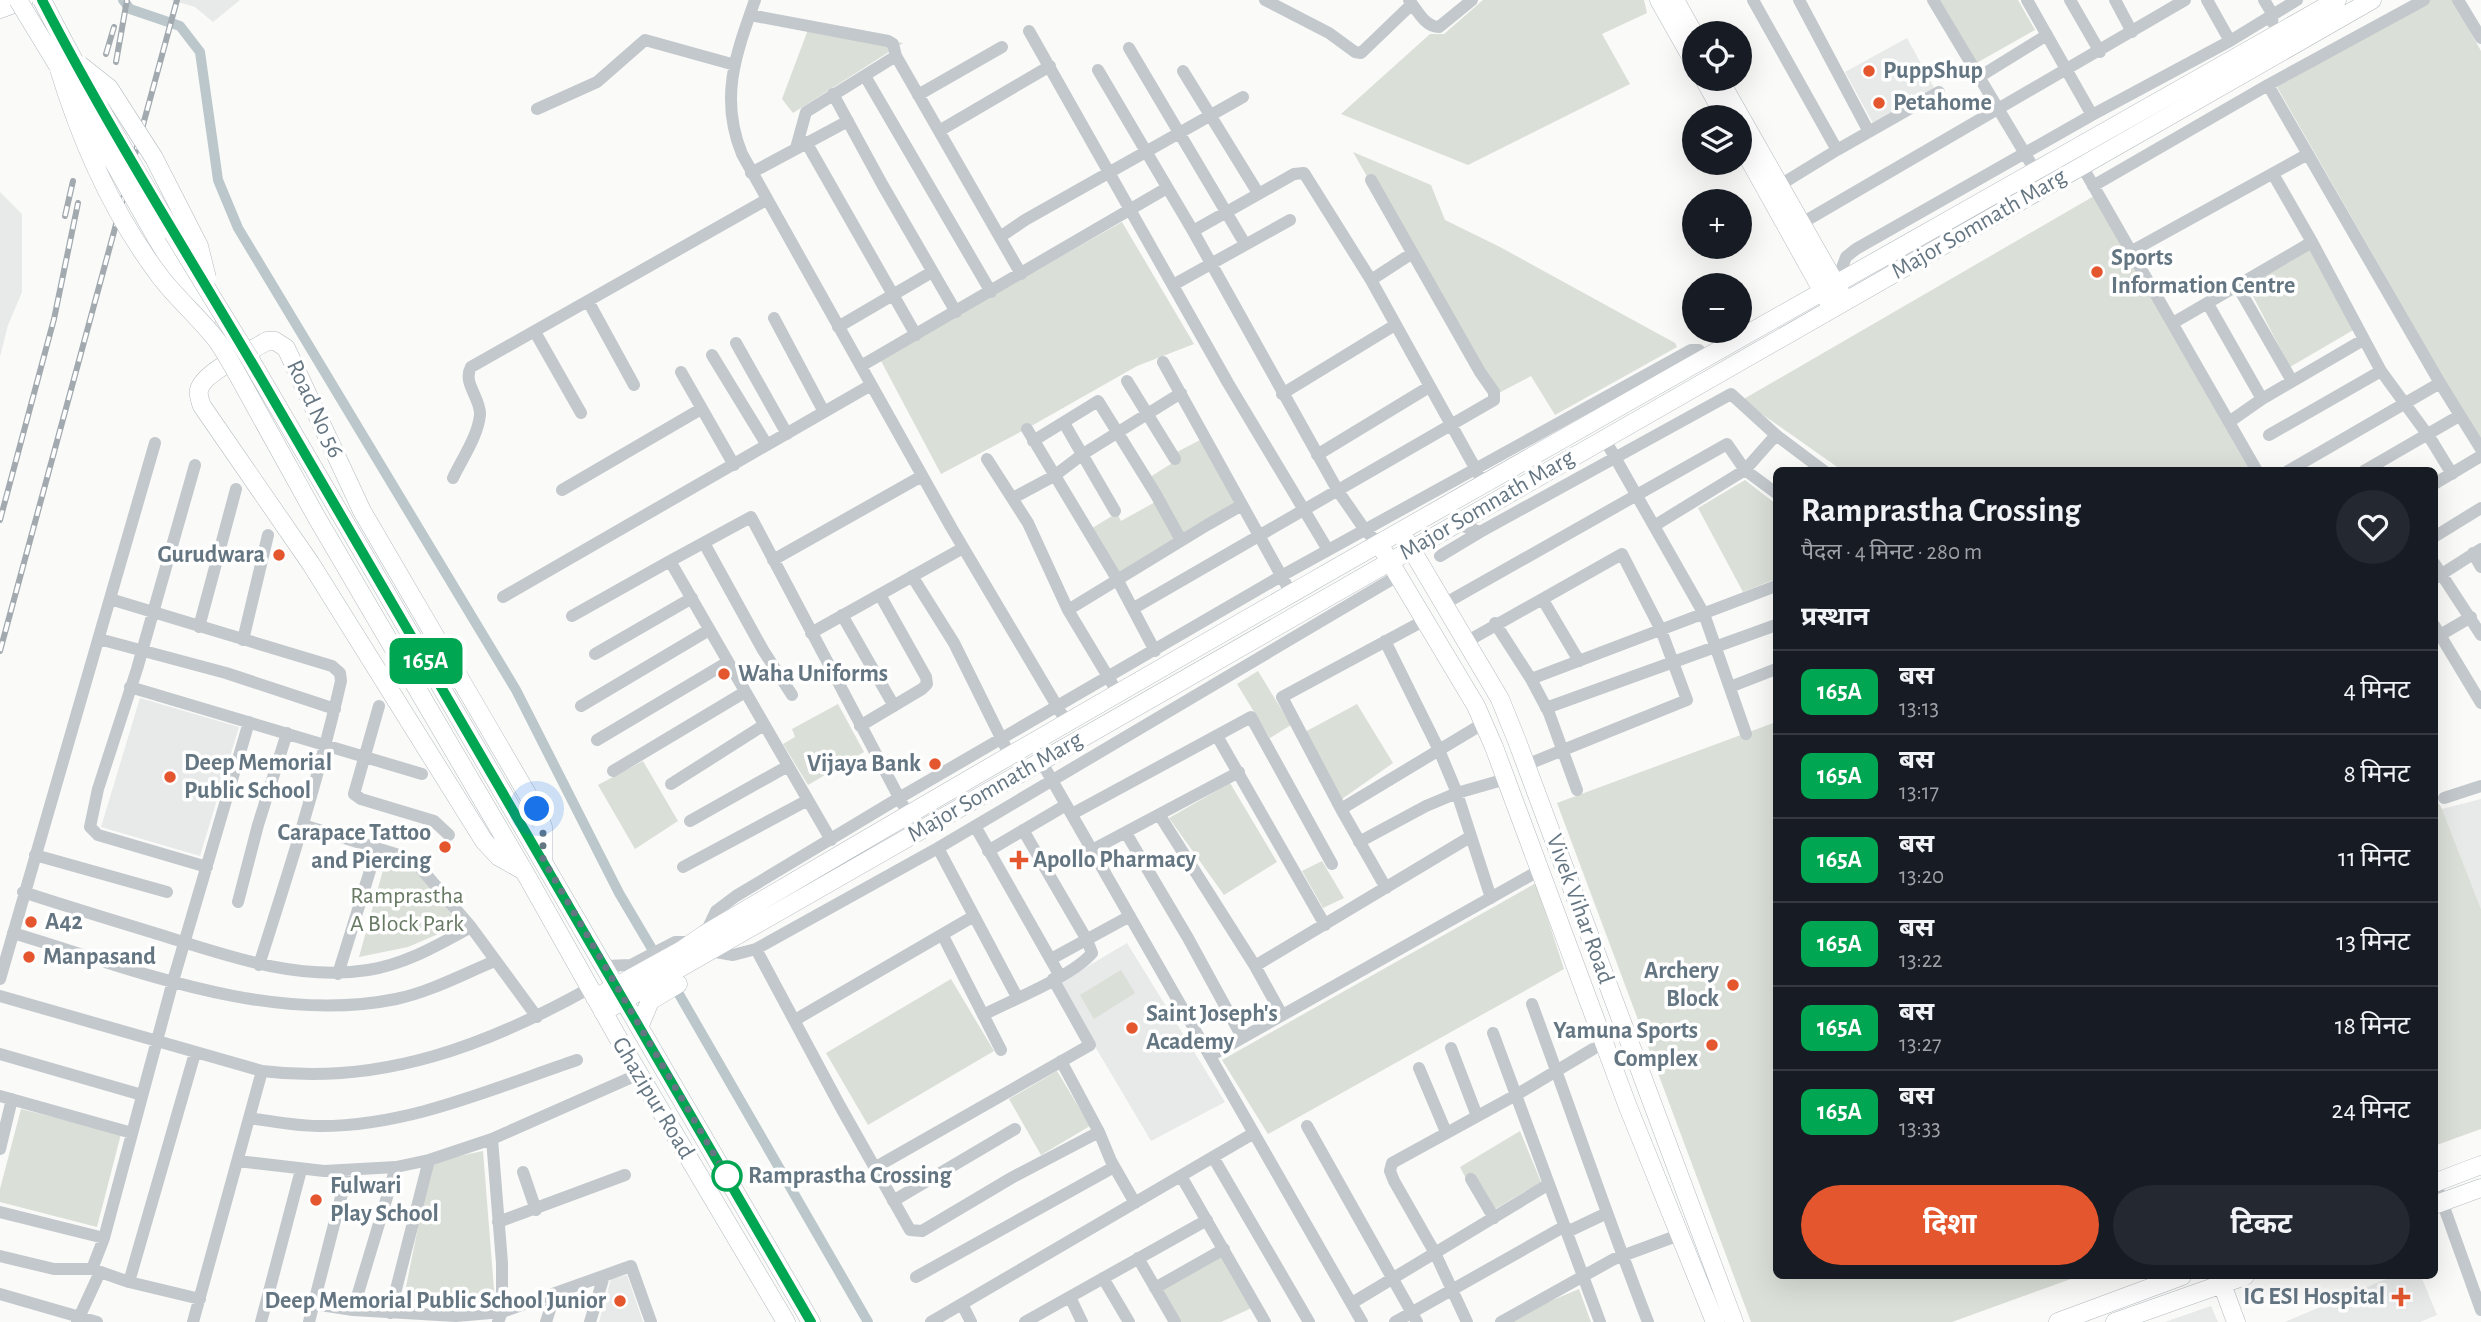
<!DOCTYPE html>
<html lang="hi">
<head>
<meta charset="utf-8">
<style>
	:root { --surface:#171b24; --page:#242831; --text:#f1f3f6; --muted:#9ea1a6; --line:#363941; --accent:#e4572e }
	body { margin:0; font-family:"Alegreya Sans","Noto Sans Devanagari",sans-serif; background:var(--page); color:var(--text); height:100vh; display:flex; flex-direction:column; font-size:26px; white-space:nowrap }
	* { box-sizing:border-box; margin:0 }
	p { font-size:23px; color:var(--muted) }
	.icon { flex:none; width:38px; height:38px; fill:none; stroke:currentColor; stroke-width:2; stroke-linecap:round; stroke-linejoin:round }
	.map { position:relative; flex:1; overflow:hidden }
	.details { position:absolute; left:1773px; top:467px; width:665px; height:812px; display:flex; flex-direction:column; background:var(--surface); border-radius:10px; box-shadow:0 7px 28px #0002 }
	.details>* { flex:none }
	.badge { padding:0 14px; border-radius:10px; font-size:24px; line-height:46px }
	.buttons { position:absolute; left:1682px; top:21px; display:grid; gap:14px }
	.buttons a { display:grid; place-items:center; width:70px; height:70px; border-radius:50%; background:var(--surface); box-shadow:0 7px 28px #0002; font-size:35px }
	.you { position:absolute; width:35px; height:35px; margin:-18px; border:5px solid #fff; border-radius:50%; background:#1a73e8; box-shadow:0 0 0 10px #1a73e833 }
	.map>.badge { position:absolute; translate:-50% -50%; box-shadow:0 0 0 4px #fff }
	h2 { padding:0 28px; font-size:26px; line-height:63px }
	.round { display:grid; place-items:center; flex:none; width:74px; height:74px; border-radius:37px; background:var(--page) }
	.overview { display:flex; align-items:center; justify-content:space-between; height:119px; padding:0 28px }
	h1 { font-size:33px; font-weight:700; line-height:52px }
	.button { display:flex; gap:14px; margin-top:auto; padding:14px 28px }
	.button a { flex:1; height:80px; border-radius:42px; background:var(--accent); color:#fff; font-size:28px; font-weight:700; line-height:80px; text-align:center }
	.button a+a { background:var(--page); color:var(--text) }
	ul { padding:0; list-style:none }
	li { display:flex; align-items:center; gap:21px; height:84px; padding:0 28px; border-top:2px solid var(--line) }
	li div { flex:1 }
	li b { display:block; font-size:26px }
	li em { font-style:normal }
	li .badge { min-width:77px; font-weight:700; text-align:center }
	.map>svg:first-child { display:block }
</style>
</head>
<body>
<div class="map">
<svg width="2481" height="1322" viewBox="0 0 2481 1322">
	<rect width="100%" height="100%" fill="#fafaf8"/>
	<path fill="#e8e9e9" d="M171,0H240L213,22L195,7Z
		M1907,38L1936,91L1874,125L1845,72Z
		M0,192L22,214V292L8,325L0,357Z
		M140,698L239,727L200,856L101,827Z
		M2481,799V909L2442,809Z
		M1127,943L1225,1102L1151,1141L1058,984Z
		M627,1275L643,1322H599L611,1279Z
		M2393,1276H2421L2437,1315L2420,1322H2285Z
		M2211,1306L2218,1322H2165Z"/>
	<path fill="#dadfd7" d="M1483,0H1644L1647,13L1602,34L1630,84L1468,165L1341,114L1430,34H1444Z
		M1939,0H2018L2035,30L1973,65Z
		M2430,0H2453L2481,51V439L2443,377L2277,87Z
		M809,27L903,43L793,113L782,99Z
		M1353,152L1431,185L1445,220L1500,247L1675,343L1677,347L1555,415L1531,376L1493,396Z
		M2094,196L2250,471H1843L1742,400Z
		M1122,222L1194,344L1137,366L1026,429L941,474L880,359Z
		M2306,241L2355,329L2290,367L2244,279Z
		M1202,439L1238,505L1111,579L1084,533L1117,513L1121,521L1157,501L1147,479L1177,460L1173,454Z
		M1745,480L1776,504V579L1743,592L1698,508Z
		M1258,671L1291,725L1270,738L1237,684Z
		M838,704L864,752L808,785L783,744L795,737L792,729Z
		M1357,704L1393,763L1342,799L1303,733Z
		M1776,722V1276H2079L1952,1322H1751L1557,803Z
		M643,761L678,821L635,849L598,785Z
		M1230,783L1277,862L1224,895L1169,818Z
		M2434,795L2442,809L2481,909V1129L2434,1146Z
		M388,852L415,860L459,925L408,947L359,957Z
		M1322,861L1344,898L1323,908L1302,871Z
		M1536,883L1564,969L1268,1134L1222,1060Z
		M1121,970L1135,993L1094,1019L1080,995Z
		M951,979L994,1051L868,1125L826,1053Z
		M1057,1071L1090,1126L1041,1155L1009,1099Z
		M21,1109L121,1134L97,1227L0,1202V1189Z
		M1520,1131L1541,1182L1485,1215L1460,1167Z
		M483,1151L495,1302H403L431,1162Z
		M1224,1249L1256,1306L1221,1322H1175L1155,1288Z
		M1579,1289L1591,1322H1501Z"/>
	<g fill="none" stroke-linecap="round" stroke-linejoin="round">
		<path stroke="#bbc7cb" stroke-width="10" d="M123,0L130,9L180,26L200,52L218,180L238,228L516,690L619,893L658,959
			M672,982L868,1322"/>
		<defs>
			<path id="secondary" d="M1659,0L1694,62
				M1675,0L1694,34
				M0,9L24,0
				M1704,79L1725,117
				M1719,79L1842,295
				M1740,143L1828,301
				M156,237L206,321
				M250,359L811,1322
				M235,370L317,518L524,871L626,1052L786,1322
				M1406,540L1500,699L1517,741L1734,1322
				M1384,552L1476,706L1494,747L1628,1107L1715,1322
				M524,871L499,857L484,841L311,564L202,406C200,401 198,396 199,390C203,372 251,351 267,341H275L286,348L362,511L536,809L543,827V859
				M595,998L682,950L705,934C1245,615 1792,310 2337,0
				M603,1012L2372,0
				M640,1025L650,1001L678,984
				M2434,1183L2481,1165
				M2434,1205L2481,1188
				M2219,1276L2236,1322
				M2058,1322L2182,1276
				M2115,1322L2245,1276"/>
		</defs>
		<use href="#secondary" stroke="#b3babf" stroke-width="19"/>
		<path stroke="#c3c8cc" stroke-width="12" d="M755,0C736,54 719,98 742,154L951,527L1067,723
			M1265,0L1329,33L1355,52L1361,53L1412,4
			M1409,0C1417,10 1425,27 1439,27L1472,0
			M1753,0L1837,150
			M1799,0L1869,132
			M1933,0L2036,172
			M2027,0L2092,115
			M2070,0L2100,52
			M2115,0L2132,32
			M2207,0L2230,41
			M2264,0L2273,15L2272,22
			M2458,0L2481,38
			M750,15L888,41L893,44L896,56L1021,274
			M1029,31L1228,383L1328,550
			M1129,48L1245,244
			M1098,70L1193,231L1338,491L1365,530L1379,544
			M1183,71L1258,193
			M865,76L991,292
			M1979,77L2047,35
			M2268,85L2440,383L2481,449
			M833,94L882,184L956,312
			M918,95L1002,47
			M537,109L597,82L645,40L735,65
			M939,131L1050,66
			M806,142L916,335
			M796,148L806,112L896,56
			M2082,166L2257,471
			M751,173L848,121
			M2273,174L2312,242L2381,371L2430,438L2452,474
			M1780,185L1837,150L1939,92
			M2093,186L2268,85L2424,0
			M1802,223L2185,0
			M1193,231L1294,174L1304,173L1371,280L1479,475
			M1000,237L1025,220L1243,97
			M2132,251L2308,154
			M1371,280L1411,254
			M1836,284L1846,257L1856,249L2092,115L2230,41L2297,0
			M1173,285L1290,220
			M2238,287L2292,381
			M588,301L634,385
			M2208,304L2262,399
			M774,318L824,412
			M2173,323L2312,242
			M838,327L932,272
			M535,332L581,413
			M736,343L787,434
			M712,355L767,445
			M1163,362L1292,595
			M861,366L1167,188
			M681,372L734,465
			M1127,381L1175,459
			M1282,394L1395,325
			M2229,422L2262,399L2363,340
			M1064,423L1115,511
			M1027,429L1117,579L1155,651
			M2269,435L2381,371
			M1604,438L1704,614L1746,734
			M1033,441L1098,401L1155,493L1181,540
			M1317,455L1429,387
			M987,459L1028,523L1068,610L1113,685
			M195,465L137,669L98,789L90,827L98,835L207,867
			M2288,471L2440,383
			M2364,471L2459,416
			M453,478C462,459 478,436 480,415C481,398 462,383 471,367L766,200
			M2434,484L2481,456
			M562,490L701,409
			M1013,498L1054,476L1083,454L1181,393
			M1455,523L1480,532L1731,394L1776,435L1824,471
			M1654,526L1745,470L1776,435
			M2434,537L2481,508
			M704,543L763,650L792,695
			M2473,553L2481,567
			M1440,556L1480,532
			M773,560L922,476
			M670,561L751,517L903,805
			M2434,563L2481,635
			M912,576L954,643L1010,756
			M2434,579L2481,549
			M503,597L871,385
			M110,599L332,666L340,673L341,681C319,777 289,871 259,965
			M1543,600L1579,661
			M1444,604L1727,444L1745,470L1776,493
			M1134,608L1494,400V392L1480,372L1371,180
			M1068,610L1207,525L1242,505
			M842,615L894,706
			M572,616L670,561L831,840
			M1495,623L1531,679L1549,713L1577,790
			M2434,625L2481,703
			M199,627L236,489
			M811,633L963,548
			M2435,638L2471,617
			M99,639L226,673L335,709
			M243,640L268,535
			M1385,641L1439,750L1457,793L1491,898
			M1466,642L1622,554L1661,630L1687,700L1526,765
			M595,654L692,598
			M1531,679L1776,586
			M130,687L422,774
			M1730,687L1776,669
			M379,706L354,794L361,799L434,821L449,835
			M581,706L709,630
			M1546,708L1776,625
			M860,726L922,689L927,684L926,677L880,595
			M1217,736L1325,925
			M597,740L728,662
			M1041,761L1362,1322
			M613,771L745,692
			M671,784L764,725
			M2444,798L2481,786
			M1341,809L1484,723
			M1072,814L1251,717L1332,864
			M1160,816L1255,966L1282,1015
			M690,821L788,766
			M303,825L402,856L417,864L471,927L537,1017
			M975,826L1060,976
			M1126,833L1188,938L1242,1037
			M1359,842L1426,806L1457,793L1506,779
			M938,848L1017,997
			M1092,850L1239,772
			M988,851L1066,805
			M35,855L167,892
			M683,867L808,800
			M1386,888L1341,809L1282,697L1425,620
			M23,892C69,907 115,921 161,935C228,956 297,981 368,970C406,964 438,945 471,927
			M238,902L258,825L287,733
			M13,933C133,969 269,1025 396,999C430,992 463,974 495,961
			M705,934L716,911L736,896L899,798L1283,575L1691,350H1699L1705,359
			M943,936L1001,1050
			M756,949L840,1106L910,1230L922,1231L1013,1177L1099,1132L1111,1161L1135,1203
			M710,951L733,955L756,949L938,848L1399,575
			M1051,959L1130,916
			M606,966L631,965L675,942H694
			M1255,966L1470,837
			M338,974L377,848
			M0,979L155,443
			M0,996L262,1071C381,1086 488,1045 590,988
			M1532,1004C1571,1110 1607,1217 1648,1322
			M983,1015C1012,1000 1073,976 1092,953L1087,940L1023,830
			M795,1020L974,916
			M1493,1033L1600,1322
			M1451,1048L1477,1116
			M0,1054L142,1095
			M1210,1056L1540,870
			M1061,1061L1099,1132
			M1419,1068L1446,1132
			M0,1096L132,1133
			M249,1118C272,1121 295,1126 318,1126C407,1127 494,1088 577,1060
			M1307,1126L1417,1322
			M492,1139L502,1263V1312L498,1322
			M0,1149L12,1099
			M1213,1157L1309,1322
			M238,1161L324,1171L396,1167L429,1160L492,1139L639,1074
			M876,1167L1090,1045L1053,979
			M523,1172L536,1210
			M1181,1176L1265,1322
			M1471,1179L1494,1218
			M2435,1182L2481,1310
			M893,1201L1015,1129
			M0,1212L104,1238
			M498,1222L625,1175
			M1567,1232L1607,1213
			M0,1256L54,1269H92L129,1282L200,1299
			M1138,1258L1175,1322
			M92,1269L104,1238L173,981L249,722
			M916,1277L1114,1167
			M1103,1278L1129,1322
			M129,1282L195,1053
			M1155,1288L1224,1249
			M0,1294L97,1322
			M1070,1297L1082,1322
			M1352,1303L1549,1184
			M314,1304L353,1310L456,1316L502,1312L631,1266L651,1322
			M962,1304L971,1322
			M353,1310L396,1167
			M390,1313L429,1160
			M77,1322L100,1272
			M193,1322L262,1071
			M261,1322L301,1170
			M309,1322L348,1170
			M546,1322L555,1294
			M590,1322L604,1276
			M931,1322L1254,1133
			M1025,1322L1207,1220
			M1395,1322L1565,1226
			M1467,1322L1435,1253L1394,1181L1390,1171L1392,1163L1516,1095L1593,1049
			M1501,1322L1614,1259L1679,1235"/>
		<use href="#secondary" stroke="#fff" stroke-width="18"/>
		<defs>
			<path id="rail" d="M106,54L114,27
				M116,62L127,0
				M65,216L73,181
				M0,520L54,319L78,203
				M0,651L177,0"/>
		</defs>
		<use href="#rail" stroke="#a2aab0" stroke-width="6"/>
		<use href="#rail" stroke="#fff" stroke-width="3.5" stroke-dasharray="10" stroke-linecap="butt"/>
		<defs>
			<path id="secondary-bridge" d="M18,0L74,92L156,237
				M42,0C105,123 177,241 250,359
				M80,65L109,88L154,158L199,246L207,278
				M59,69C81,141 113,214 159,275C175,297 198,316 215,338C223,348 229,360 235,370"/>
		</defs>
		<use href="#secondary-bridge" stroke="#b3babf" stroke-width="19" stroke-linecap="butt"/>
		<use href="#secondary-bridge" stroke="#fff" stroke-width="18"/>
	</g>
	<g fill="none" stroke-linecap="round" stroke-linejoin="round">
		<defs>
			<path id="line" d="M42,0C109,130 188,254 262,380L811,1322"/>
		</defs>
		<use href="#line" stroke="#fff" stroke-width="16"/>
		<use href="#line" stroke="#00a651" stroke-width="10"/>
		<path stroke="#657683" stroke-width="7" stroke-dasharray="0 12.6" d="M537,809L543,827V859L729,1180L727,1176"/>
	</g>
	<g fill="#e4572e" stroke="#fff" stroke-width="2.5">
		<circle cx="1869" cy="71" r="7"/>
		<circle cx="1879" cy="103" r="7"/>
		<circle cx="2097" cy="272" r="7"/>
		<circle cx="279" cy="555" r="7"/>
		<circle cx="724" cy="674" r="7"/>
		<circle cx="935" cy="764" r="7"/>
		<circle cx="170" cy="777" r="7"/>
		<circle cx="445" cy="847" r="7"/>
		<path d="M1015.5 849.5h7v7h7v7h-7v7h-7v-7h-7v-7h7z"/>
		<circle cx="31" cy="922" r="7"/>
		<circle cx="29" cy="957" r="7"/>
		<circle cx="1733" cy="985" r="7"/>
		<circle cx="1132" cy="1028" r="7"/>
		<circle cx="1712" cy="1045" r="7"/>
		<circle cx="316" cy="1200" r="7"/>
		<path d="M2397.5 1286.5h7v7h7v7h-7v7h-7v-7h-7v-7h7z"/>
		<circle cx="620" cy="1301" r="7"/>
	</g>
	<circle fill="#fff" stroke="#00a651" stroke-width="3.5" cx="727" cy="1176" r="14"/>
	<g text-anchor="middle" dominant-baseline="central" stroke-width="7" stroke-linejoin="round" paint-order="stroke">
		<g font-size="24" font-weight="bold" fill="#657683" stroke="#fff" text-anchor="start">
			<text x="1883" y="71">PuppShup</text>
			<text x="1893" y="103">Petahome</text>
			<text x="2111" y="258">Sports<tspan x="2111" dy="28">Information Centre</tspan></text>
			<text x="265" y="555" text-anchor="end">Gurudwara</text>
			<text x="738" y="674">Waha Uniforms</text>
			<text x="184" y="763">Deep Memorial<tspan x="184" dy="28">Public School</tspan></text>
			<text x="921" y="764" text-anchor="end">Vijaya Bank</text>
			<text x="431" y="833" text-anchor="end">Carapace Tattoo<tspan x="431" dy="28">and Piercing</tspan></text>
			<text x="1033" y="860">Apollo Pharmacy</text>
			<text x="45" y="922">A42</text>
			<text x="43" y="957">Manpasand</text>
			<text x="1719" y="971" text-anchor="end">Archery<tspan x="1719" dy="28">Block</tspan></text>
			<text x="1146" y="1014">Saint Joseph's<tspan x="1146" dy="28">Academy</tspan></text>
			<text x="1698" y="1031" text-anchor="end">Yamuna Sports<tspan x="1698" dy="28">Complex</tspan></text>
			<text x="330" y="1186">Fulwari<tspan x="330" dy="28">Play School</tspan></text>
			<text x="2385" y="1297" text-anchor="end">IG ESI Hospital</text>
			<text x="606" y="1301" text-anchor="end">Deep Memorial Public School Junior</text>
		</g>
		<g font-size="24" fill="#657683" stroke="#fff">
			<text transform="translate(1979 224) rotate(-30)">Major Somnath Marg</text>
			<text transform="translate(315 409) rotate(65)">Road No 56</text>
			<text transform="translate(1487 505) rotate(-30)">Major Somnath Marg</text>
			<text transform="translate(995 787) rotate(-30)">Major Somnath Marg</text>
			<text transform="translate(1580 909) rotate(70)">Vivek Vihar Road</text>
			<text transform="translate(653 1098) rotate(59)">Ghazipur Road</text>
		</g>
		<g font-size="24" fill="#687a64" stroke="#fff">
			<text x="407" y="896">Ramprastha<tspan x="407" dy="28">A Block Park</tspan></text>
		</g>
		<g font-size="24" font-weight="bold" fill="#657683" stroke="#fff" text-anchor="start">
			<text x="748" y="1176">Ramprastha Crossing</text>
		</g>
	</g>
</svg>
<div class="buttons">
<a><svg class="icon" aria-label="locate" viewBox="0 0 24 24"><circle cx="12" cy="12" r="6"/><path d="M12 2v4M12 18v4M2 12h4M18 12h4"/></svg></a>
<a><svg class="icon" aria-label="layers" viewBox="0 0 24 24"><path d="M12 4l9 5-9 5-9-5zM3 14l9 5 9-5"/></svg></a>
<a>+</a>
<a>−</a>
</div>
<div class="you" style="left:537px;top:809px"></div>
<b class="badge" style="left:426px;top:661px;background:#00a651;color:#fff">165A</b>
<section class="details">
<div class="overview"><div><h1>Ramprastha Crossing</h1><p>पैदल · 4 मिनट · 280 m</p></div><a class="round"><svg class="icon" aria-label="heart" viewBox="0 0 24 24"><path d="M12 20l-8-8c-3-5 5-10 8-4 3-6 11-1 8 4z"/></svg></a></div>
<h2>प्रस्थान</h2>
<ul>
<li><span class="badge" style="background:#00a651;color:#fff">165A</span><div><b>बस</b><p>13:13</p></div><em>4 मिनट</em></li>
<li><span class="badge" style="background:#00a651;color:#fff">165A</span><div><b>बस</b><p>13:17</p></div><em>8 मिनट</em></li>
<li><span class="badge" style="background:#00a651;color:#fff">165A</span><div><b>बस</b><p>13:20</p></div><em>11 मिनट</em></li>
<li><span class="badge" style="background:#00a651;color:#fff">165A</span><div><b>बस</b><p>13:22</p></div><em>13 मिनट</em></li>
<li><span class="badge" style="background:#00a651;color:#fff">165A</span><div><b>बस</b><p>13:27</p></div><em>18 मिनट</em></li>
<li><span class="badge" style="background:#00a651;color:#fff">165A</span><div><b>बस</b><p>13:33</p></div><em>24 मिनट</em></li>
</ul>
<div class="button"><a>दिशा</a><a>टिकट</a></div>
</section>
</div>
</body>
</html>
